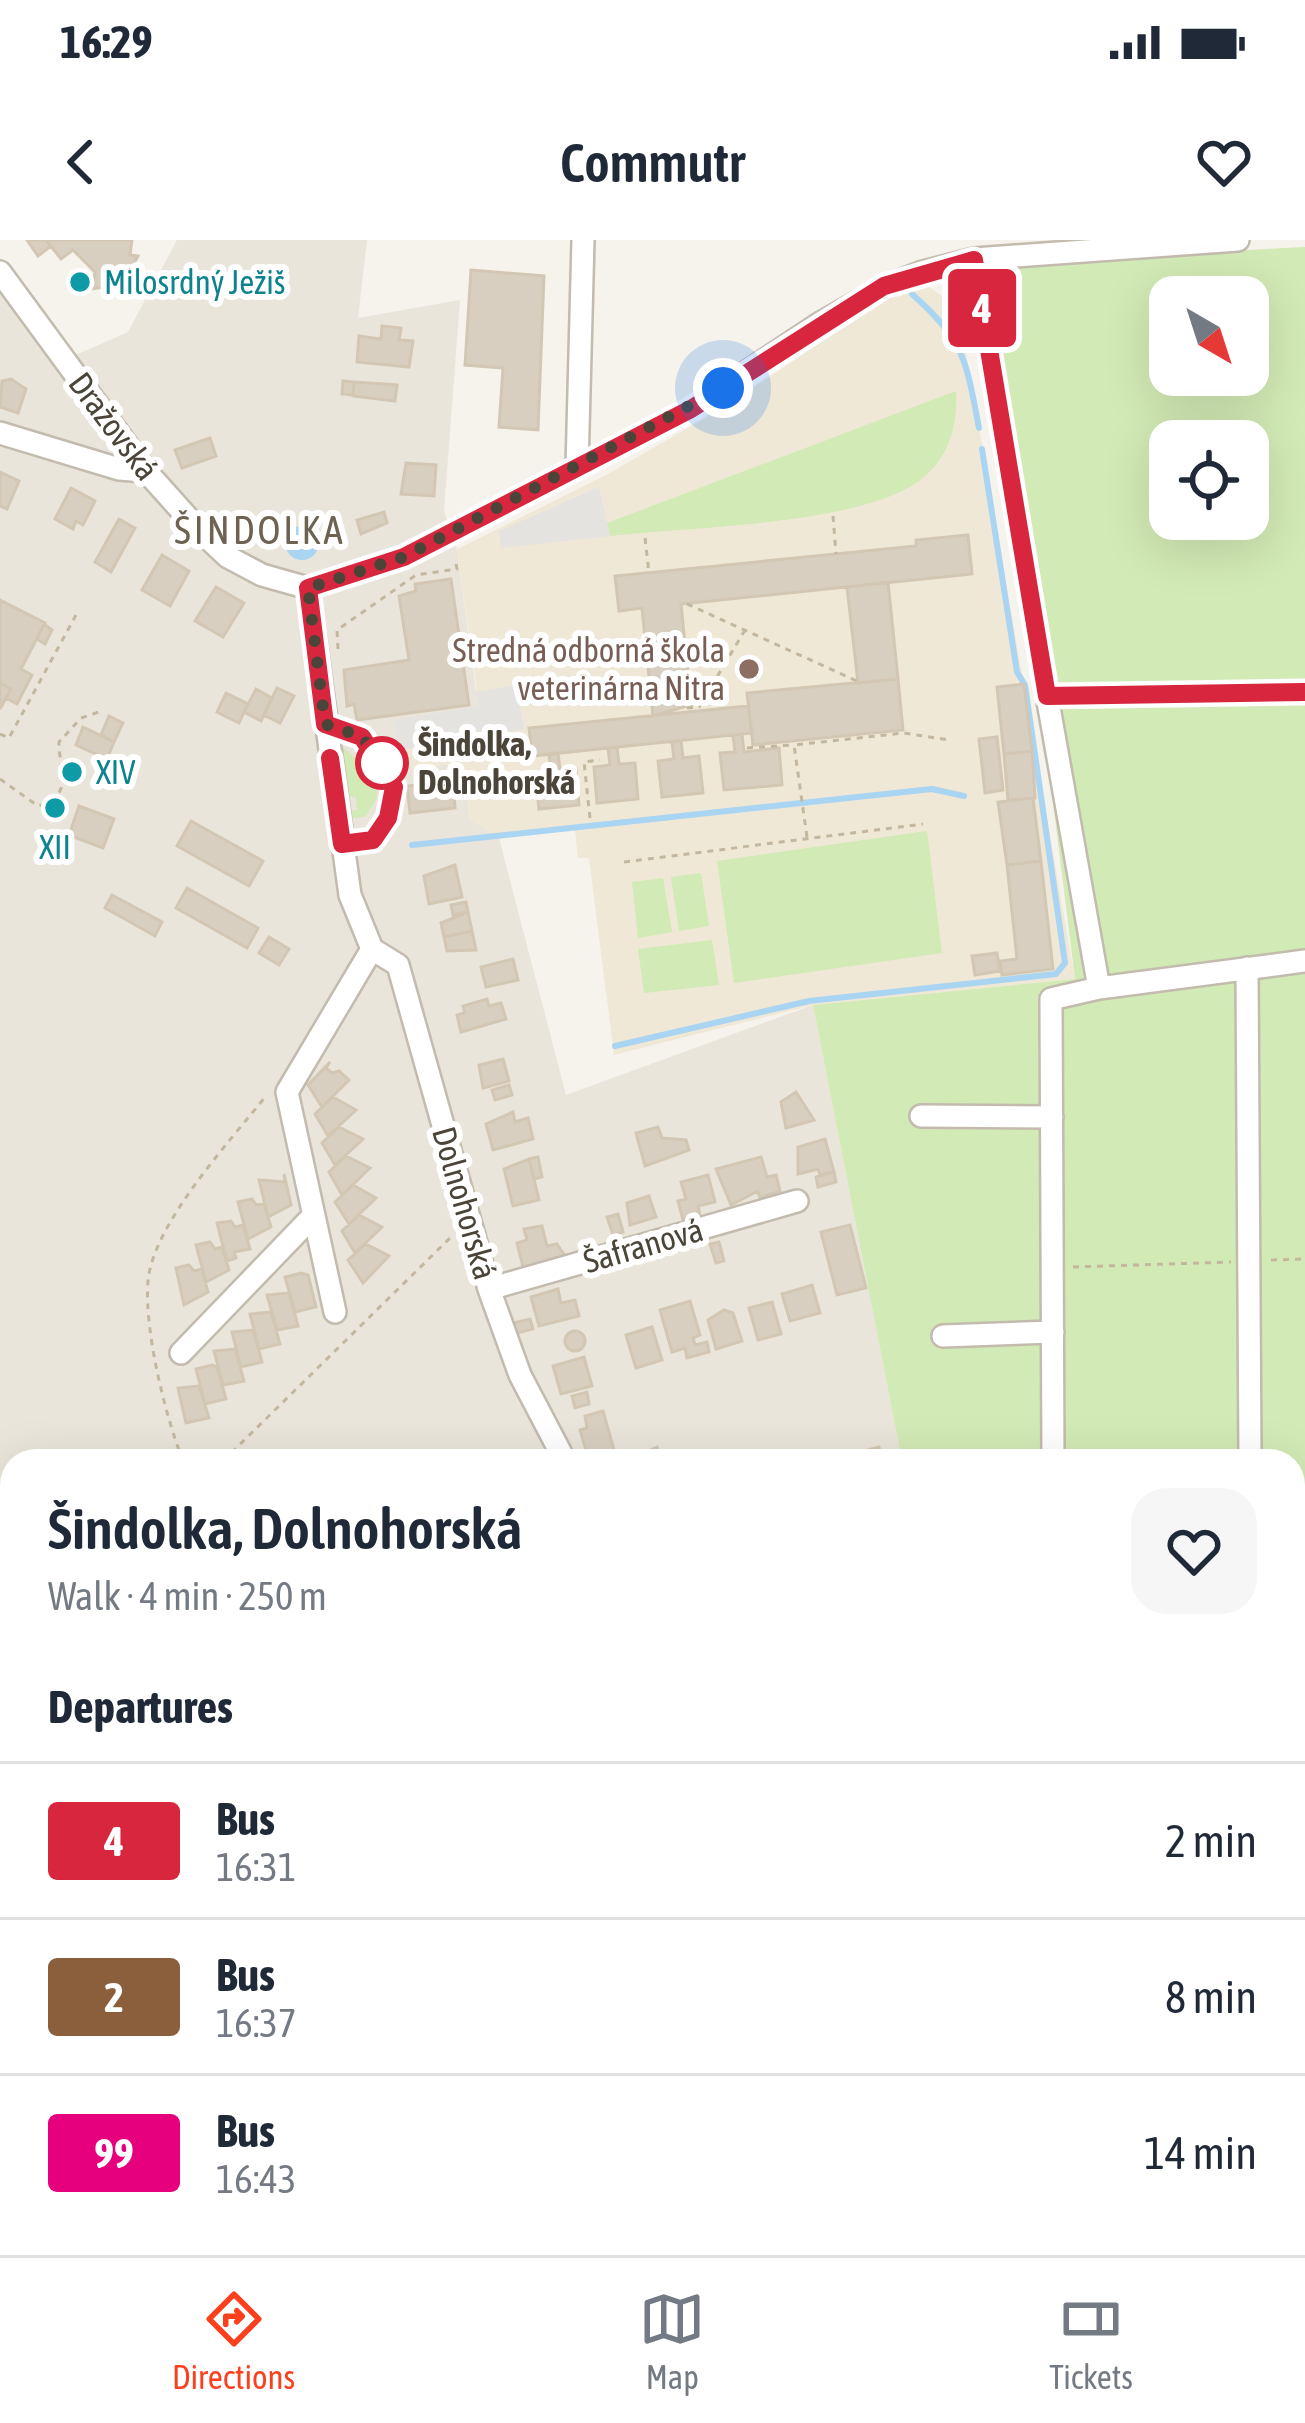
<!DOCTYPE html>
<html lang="en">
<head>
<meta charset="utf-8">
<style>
	:root { --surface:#fff; --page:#f6f6f7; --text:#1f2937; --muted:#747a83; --line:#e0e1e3; --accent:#fc3f1d }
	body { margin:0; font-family:"Asap Condensed",sans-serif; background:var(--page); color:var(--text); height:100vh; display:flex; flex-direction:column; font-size:45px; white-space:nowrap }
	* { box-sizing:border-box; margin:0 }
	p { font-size:39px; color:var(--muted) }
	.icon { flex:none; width:66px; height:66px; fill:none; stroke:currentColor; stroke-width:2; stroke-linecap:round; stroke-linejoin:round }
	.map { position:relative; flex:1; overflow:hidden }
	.details { position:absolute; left:0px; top:1209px; width:1305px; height:807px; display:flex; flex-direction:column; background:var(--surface); border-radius:36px 36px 0 0; box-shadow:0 12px 48px #0002 }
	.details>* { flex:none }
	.badge { padding:0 24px; border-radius:9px; font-size:42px; line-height:78px }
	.needle { width:78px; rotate:141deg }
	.buttons { position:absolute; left:1149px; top:36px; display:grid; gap:24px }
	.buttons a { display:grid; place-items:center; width:120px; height:120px; border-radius:24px; background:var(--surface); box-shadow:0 12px 48px #0002; font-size:60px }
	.you { position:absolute; width:60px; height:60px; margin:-30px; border:9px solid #fff; border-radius:50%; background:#1a73e8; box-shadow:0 0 0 18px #1a73e833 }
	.map>.badge { position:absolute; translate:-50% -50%; box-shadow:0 0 0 6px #fff }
	h2 { padding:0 48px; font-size:45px; line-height:108px }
	.round { display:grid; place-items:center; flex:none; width:126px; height:126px; border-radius:36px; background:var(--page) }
	.head { display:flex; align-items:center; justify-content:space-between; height:204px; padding:0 48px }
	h1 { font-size:57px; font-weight:600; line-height:90px }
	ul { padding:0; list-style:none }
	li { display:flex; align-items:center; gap:36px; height:156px; padding:0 48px; border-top:3px solid var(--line) }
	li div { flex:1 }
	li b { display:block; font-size:45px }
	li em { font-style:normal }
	li .badge { min-width:132px; font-weight:700; text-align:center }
	.status { display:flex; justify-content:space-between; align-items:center; height:84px; padding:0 60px; background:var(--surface); direction:ltr }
	.status svg { height:33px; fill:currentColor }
	header { display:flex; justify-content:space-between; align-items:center; height:156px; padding:0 48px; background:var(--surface); font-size:54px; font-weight:600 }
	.menu { display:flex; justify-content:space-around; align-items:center; height:168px; border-top:3px solid var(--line); background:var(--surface); font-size:33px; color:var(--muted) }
	.menu a { display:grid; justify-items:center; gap:6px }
	.menu .current { color:var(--accent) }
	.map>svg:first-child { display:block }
</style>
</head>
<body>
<div class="status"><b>16:29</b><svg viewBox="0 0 49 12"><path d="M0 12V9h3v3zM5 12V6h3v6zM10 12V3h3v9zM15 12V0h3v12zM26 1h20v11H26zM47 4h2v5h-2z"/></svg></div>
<header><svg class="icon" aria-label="back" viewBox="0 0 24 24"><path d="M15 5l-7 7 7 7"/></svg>Commutr<svg class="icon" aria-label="heart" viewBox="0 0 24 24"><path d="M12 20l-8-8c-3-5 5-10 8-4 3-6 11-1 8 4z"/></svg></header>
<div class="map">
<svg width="1305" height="2015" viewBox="0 0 1305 2015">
	<rect width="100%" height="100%" fill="#f6f3ec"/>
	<path fill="#eae5da" d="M177,0H367L358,78L460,60L444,271L457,309L476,451L516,445L524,489L403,529L463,523L470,579L499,598L566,855L813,765L902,1221H12V2004H1293V1392L1305,1391V2015H0V53L55,124L128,92Z"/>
	<path fill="#efe8d6" d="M929,47L958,67L1075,739L813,765L614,815L589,618H578L575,590L499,598L470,579L463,523L402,529L400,510L523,489L516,445L477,452L457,309L606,235L728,165L880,62Z"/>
	<path fill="#d2eab5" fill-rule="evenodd" d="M1305,7V1391L1293,1392V1221H902L813,765L1075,739L990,56L1001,34L1023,22ZM1170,57H1248V135H1170ZM1170,201H1248V279H1170Z
		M956,151C958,185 949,219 919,241C859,285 688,287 610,296L607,283Z
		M343,507L376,538L377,558L365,577L349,578L344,571L357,570L356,557L345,556L336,509Z
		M927,591L942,713L734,743L717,621Z
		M701,633L709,686L679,691L671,637Z
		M663,638L672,692L638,698L632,642Z
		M712,700L719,745L644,753L638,709Z"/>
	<path fill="#e5e3e0" d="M599,247L610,296L501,308L499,291Z
		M516,445L524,489L400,510L395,480L478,466L477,452Z"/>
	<path fill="#a9d4f2" d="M285 303a17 17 0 1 1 34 0a17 17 0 1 1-34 0Z"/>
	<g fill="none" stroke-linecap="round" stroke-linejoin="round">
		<path stroke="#a9d4f2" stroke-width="6" d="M912,54C965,101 966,120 979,188
			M412,605L932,549L964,556
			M615,806L809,761L1056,734L1065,723L1025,445L1017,432L982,209"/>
	</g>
	<path fill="#d8cfc1" stroke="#d3c7b4" stroke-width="3" d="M27,0H46L51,6L38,16Z
		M46,0H132L130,15L138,16L129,33L136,37L112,54L110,46L92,49L95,32L73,10L61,19Z
		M471,30L544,36L538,190L499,187L503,128L465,125Z
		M382,86L401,88L399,100L413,101L409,127L357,122L359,96L381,99Z
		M11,139L26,149L18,173L0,167L2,141Z
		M343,141L354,142L353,155L342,154Z
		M354,142L397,145L395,161L353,156Z
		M210,198L216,216L182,228L175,210Z
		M406,223L436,225L434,256L401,254Z
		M0,232L19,241L7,269L0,266Z
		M71,248L95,261L83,285L76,281L73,289L55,279Z
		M384,272L387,283L361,294L357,280Z
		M119,279L135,288L111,332L95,322Z
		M968,295L972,334L681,364L691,465L653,476L642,368L619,371L615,336L916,306V300Z
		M162,315L189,331L170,366L142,350Z
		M451,339L469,465L357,480L354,464L347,466L344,430L409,420L399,356L416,351L415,344Z
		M888,342L898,439L858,443L847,347Z
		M216,347L244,363L223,397L195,381Z
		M0,360L45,383L21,429L32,435L17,464L6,458L11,449L0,443Z
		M44,384L52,390L45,404L37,399Z
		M898,439L903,490L753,505L747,453Z
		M0,443L11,449L0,469Z
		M1024,444L1032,511L1004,514L997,447Z
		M277,448L294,456L280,483L264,475Z
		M256,449L272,458L261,481L244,472Z
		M226,453L248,464L239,483L217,472Z
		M748,466L752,493L532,516L529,488Z
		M109,476L123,483L114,502L101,495Z
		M83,487L114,502L107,519L76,505Z
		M742,494L744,512L779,508L782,545L724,550L720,513L735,512L733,495Z
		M997,497L1003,550L985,553L979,499Z
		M681,501L683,518L699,516L703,553L662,557L658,521L674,519L672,502Z
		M617,507L619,524L635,523L638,559L597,563L594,527L610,525L608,508Z
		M1032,511L1035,558L1008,560L1004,514Z
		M558,513L560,530L576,529L579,565L539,569L535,533L551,531L549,514Z
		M453,541L455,568L410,573L407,546Z
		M1033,558L1041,621L1007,625L998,562Z
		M79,566L114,579L103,608L69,595Z
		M191,581L263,621L249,646L177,606Z
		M1041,621L1053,729L1002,735L1000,721L1017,719L1007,625Z
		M455,625L462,657L429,664L424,636Z
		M187,648L258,688L247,708L176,668Z
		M112,655L162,682L155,696L105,668Z
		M466,662L468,672L453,675L451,665Z
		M468,672L472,691L444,697L441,683Z
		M472,691L476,710L447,711L444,697Z
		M269,697L289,709L279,725L259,713Z
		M997,713L1000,731L975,735L972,716Z
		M513,719L518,740L486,747L481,727Z
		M487,759L489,766L501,763L506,779L461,792L457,775L465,773L463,766Z
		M503,819L509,841L483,848L479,825Z
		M330,822L326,828L332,833L339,831L349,840L322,867L308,845Z
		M509,845L512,855L495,860L492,850Z
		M796,852L814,880L786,888L781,862Z
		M333,857L356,870L328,896L315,874Z
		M513,872L515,882L528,878L533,899L493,910L486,884Z
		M339,887L363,899L335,925L322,903Z
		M658,887L662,898L686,900L689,910L645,926L636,893Z
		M825,899L834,932L820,935L818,929L798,934V907Z
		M346,916L370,928L342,955L329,932Z
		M538,917L542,937L534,939L529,919Z
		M761,917L767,937L776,935L780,951L760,958L758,951L731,965L716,929Z
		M529,919L539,960L513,966L504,929Z
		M834,932L836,942L818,947L816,937Z
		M284,934L291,965L268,977L259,940L285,942Z
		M708,935L715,962L698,966L700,976L683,980L678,961L686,959L681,942Z
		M353,945L376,958L349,984L335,962Z
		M649,956L656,977L630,985L627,963Z
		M252,959L256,965L264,964L271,987L248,999L238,962Z
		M618,974L623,992L613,995L607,977Z
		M359,975L382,987L355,1013L342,991Z
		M231,981L235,987L243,985L250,1009L234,1012L236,1018L227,1021L217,983Z
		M850,985L866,1048L837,1055L821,992Z
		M542,986L547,1006L557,1004L567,1019L524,1031L517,1003L527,1000L524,989Z
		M210,1002L215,1009L222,1007L229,1030L206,1042L196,1005Z
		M719,1002L724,1021L716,1023L710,1004Z
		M366,1004L389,1016L363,1043L348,1020Z
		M189,1025L194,1031L202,1029L208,1052L184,1065L176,1028Z
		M301,1033L308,1035L316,1067L295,1072L285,1037Z
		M812,1045L820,1073L790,1081L782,1054Z
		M558,1049L561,1063L575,1060L579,1076L539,1086L531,1057Z
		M289,1053L298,1086L277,1090L267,1055Z
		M690,1061L700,1095L693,1098L695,1105L707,1102L709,1112L687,1118L685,1108L672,1112L660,1070Z
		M772,1062L781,1094L758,1100L749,1068Z
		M724,1070L733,1073L742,1101L716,1109L708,1080Z
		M271,1072L280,1104L259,1109L250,1074Z
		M530,1079L533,1089L517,1093L513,1083Z
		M652,1087L662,1120L636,1128L626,1095Z
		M253,1090L262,1122L241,1127L232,1092Z
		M565 1101a10 10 0 1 1 20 0a10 10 0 1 1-20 0Z
		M235,1109L244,1141L223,1145L214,1111Z
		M584,1117L592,1146L561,1154L553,1126Z
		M212,1125L217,1127L226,1159L205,1164L196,1129Z
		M199,1146L209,1178L186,1183L178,1148Z
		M587,1152L589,1164L575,1168L572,1156Z
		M603,1171L614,1210L588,1217L580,1190L587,1188L585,1176Z
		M657,1207L660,1216L671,1211L675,1221H627Z
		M879,1207L882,1221H862L864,1211Z
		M1305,1444V1479L1293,1481V1446Z
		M0,1753L12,1759V1788H0Z
		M55,2005L95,2013V2015H53Z
		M1292,2009L1293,2015H1248V2014Z"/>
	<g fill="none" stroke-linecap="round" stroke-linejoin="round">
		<defs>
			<path id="lane" d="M328,485L362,497L393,547L388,578L373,600L342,604"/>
			<path id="street" d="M974,19L1047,456L1305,452
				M0,32L146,231L197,288L228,317L262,335L308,348L404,317L691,169L819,84L884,47L923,32L974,19L1238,0
				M0,193L119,229L146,231
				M577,227L583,0
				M308,348L350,655L372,709L398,725L489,1049L520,1135L565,1221
				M1047,456L1099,748L1305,721
				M1247,728L1250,1221
				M921,876L1052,877
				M489,1049L797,961
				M335,1072L287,852L372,709
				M943,1096L1053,1092
				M181,1113L311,978
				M1053,1221L1051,759L1099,748
				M1293,1406L1305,1404
				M0,1803L12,1804
				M9,2015L18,2004"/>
			<path id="secondary" d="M0,1875L12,1894
				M120,2004L138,2015"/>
		</defs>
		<use href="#lane" stroke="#c2bbae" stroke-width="15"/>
		<use href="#street" stroke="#c2bbae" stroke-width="26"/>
		<use href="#secondary" stroke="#d6c79b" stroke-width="34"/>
		<path stroke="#c4b79f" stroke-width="3" stroke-dasharray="6 6" stroke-linecap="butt" d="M833,276L836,314
			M645,298L649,333
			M687,364L857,441
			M338,409L337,390L416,335L457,329L456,324
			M687,468L699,467L745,390
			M0,494L9,498L76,375
			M747,508L792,505
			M0,539L38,566C75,555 59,531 59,502L81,478L99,472
			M590,578L584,522L600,520
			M807,597L794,505L904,493L949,500
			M624,622L923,584
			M1271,1020L1305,1019
			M1073,1027L1231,1022
			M183,1221C165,1175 144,1090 148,1041C153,984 231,900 266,856
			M223,1221L451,997
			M385,2004L387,2015"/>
		<use href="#lane" stroke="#fff" stroke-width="10"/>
		<use href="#street" stroke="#fff" stroke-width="21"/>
		<use href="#secondary" stroke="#fff3cd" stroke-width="30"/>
	</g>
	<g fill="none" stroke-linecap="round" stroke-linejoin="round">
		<defs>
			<path id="line" d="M330,518L342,604L373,600L388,578L394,547L362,497L325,484L308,348L404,317L691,169L884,46L974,20L1047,456L1305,452"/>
		</defs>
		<use href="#line" stroke="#fff" stroke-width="27"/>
		<use href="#line" stroke="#d7263d" stroke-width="18"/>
		<path stroke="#4b4439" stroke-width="12" stroke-dasharray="0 21.6" d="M382,523L387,530L362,497L325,484L308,348L404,317L723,148"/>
	</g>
	<g fill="#0f9aa8" stroke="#fff" stroke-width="4.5">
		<circle cx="80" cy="42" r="12"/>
		<circle cx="72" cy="532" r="12"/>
		<circle cx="55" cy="568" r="12"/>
	</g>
	<circle fill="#8d6e63" stroke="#fff" stroke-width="4.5" cx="749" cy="429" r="12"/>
	<circle fill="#fff" stroke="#d7263d" stroke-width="6" cx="382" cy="523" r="24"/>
	<g text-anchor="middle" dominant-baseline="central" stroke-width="12" stroke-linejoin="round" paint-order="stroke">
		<g font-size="33" fill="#0d838f" stroke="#fff" text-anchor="start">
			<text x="104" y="42">Milosrdný Ježiš</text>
			<text x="96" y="532">XIV</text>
			<text x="55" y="607" text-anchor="middle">XII</text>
		</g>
		<g font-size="33" fill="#4b4439" stroke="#fff">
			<text transform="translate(114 186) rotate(53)">Dražovská</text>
			<text transform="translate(465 963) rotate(74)">Dolnohorská</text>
			<text transform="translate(643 1005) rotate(-16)">Šafranová</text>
		</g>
		<g font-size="33" fill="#785e54" stroke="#fff" text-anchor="end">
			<text x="725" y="410">Stredná odborná škola<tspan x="725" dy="38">veterinárna Nitra</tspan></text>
		</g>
		<g font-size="33" font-weight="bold" fill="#4b4439" stroke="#fff" text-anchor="start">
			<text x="418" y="504">Šindolka,<tspan x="418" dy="38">Dolnohorská</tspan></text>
		</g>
		<g font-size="39" letter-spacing="3" fill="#6e6250" stroke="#fff">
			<text x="260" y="290">ŠINDOLKA</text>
		</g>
	</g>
</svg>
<div class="buttons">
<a><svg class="needle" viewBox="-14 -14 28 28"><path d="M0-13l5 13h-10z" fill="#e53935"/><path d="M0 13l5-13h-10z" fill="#747a83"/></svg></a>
<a><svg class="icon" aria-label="locate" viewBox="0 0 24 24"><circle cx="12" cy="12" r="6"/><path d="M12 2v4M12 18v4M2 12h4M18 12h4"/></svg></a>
</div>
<div class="you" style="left:723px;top:148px"></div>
<b class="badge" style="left:982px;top:68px;background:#d7263d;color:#fff">4</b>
<section class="details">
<div class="head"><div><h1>Šindolka, Dolnohorská</h1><p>Walk · 4 min · 250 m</p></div><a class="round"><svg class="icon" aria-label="heart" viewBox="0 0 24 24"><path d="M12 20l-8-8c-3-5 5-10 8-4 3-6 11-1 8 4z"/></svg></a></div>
<h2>Departures</h2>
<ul>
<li><span class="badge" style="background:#d7263d;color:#fff">4</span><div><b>Bus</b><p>16:31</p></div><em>2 min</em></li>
<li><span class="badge" style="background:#8b5e3c;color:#fff">2</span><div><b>Bus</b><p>16:37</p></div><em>8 min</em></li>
<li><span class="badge" style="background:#e6007e;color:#fff">99</span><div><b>Bus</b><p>16:43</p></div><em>14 min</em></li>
</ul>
</section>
</div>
<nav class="menu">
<a class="current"><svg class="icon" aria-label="directions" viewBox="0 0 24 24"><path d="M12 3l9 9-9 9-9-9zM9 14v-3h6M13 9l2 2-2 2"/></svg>Directions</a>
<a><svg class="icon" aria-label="map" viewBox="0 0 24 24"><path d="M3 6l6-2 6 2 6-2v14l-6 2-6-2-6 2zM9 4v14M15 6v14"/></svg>Map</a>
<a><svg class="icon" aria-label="tickets" viewBox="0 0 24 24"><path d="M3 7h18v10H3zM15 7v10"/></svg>Tickets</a>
</nav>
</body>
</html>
